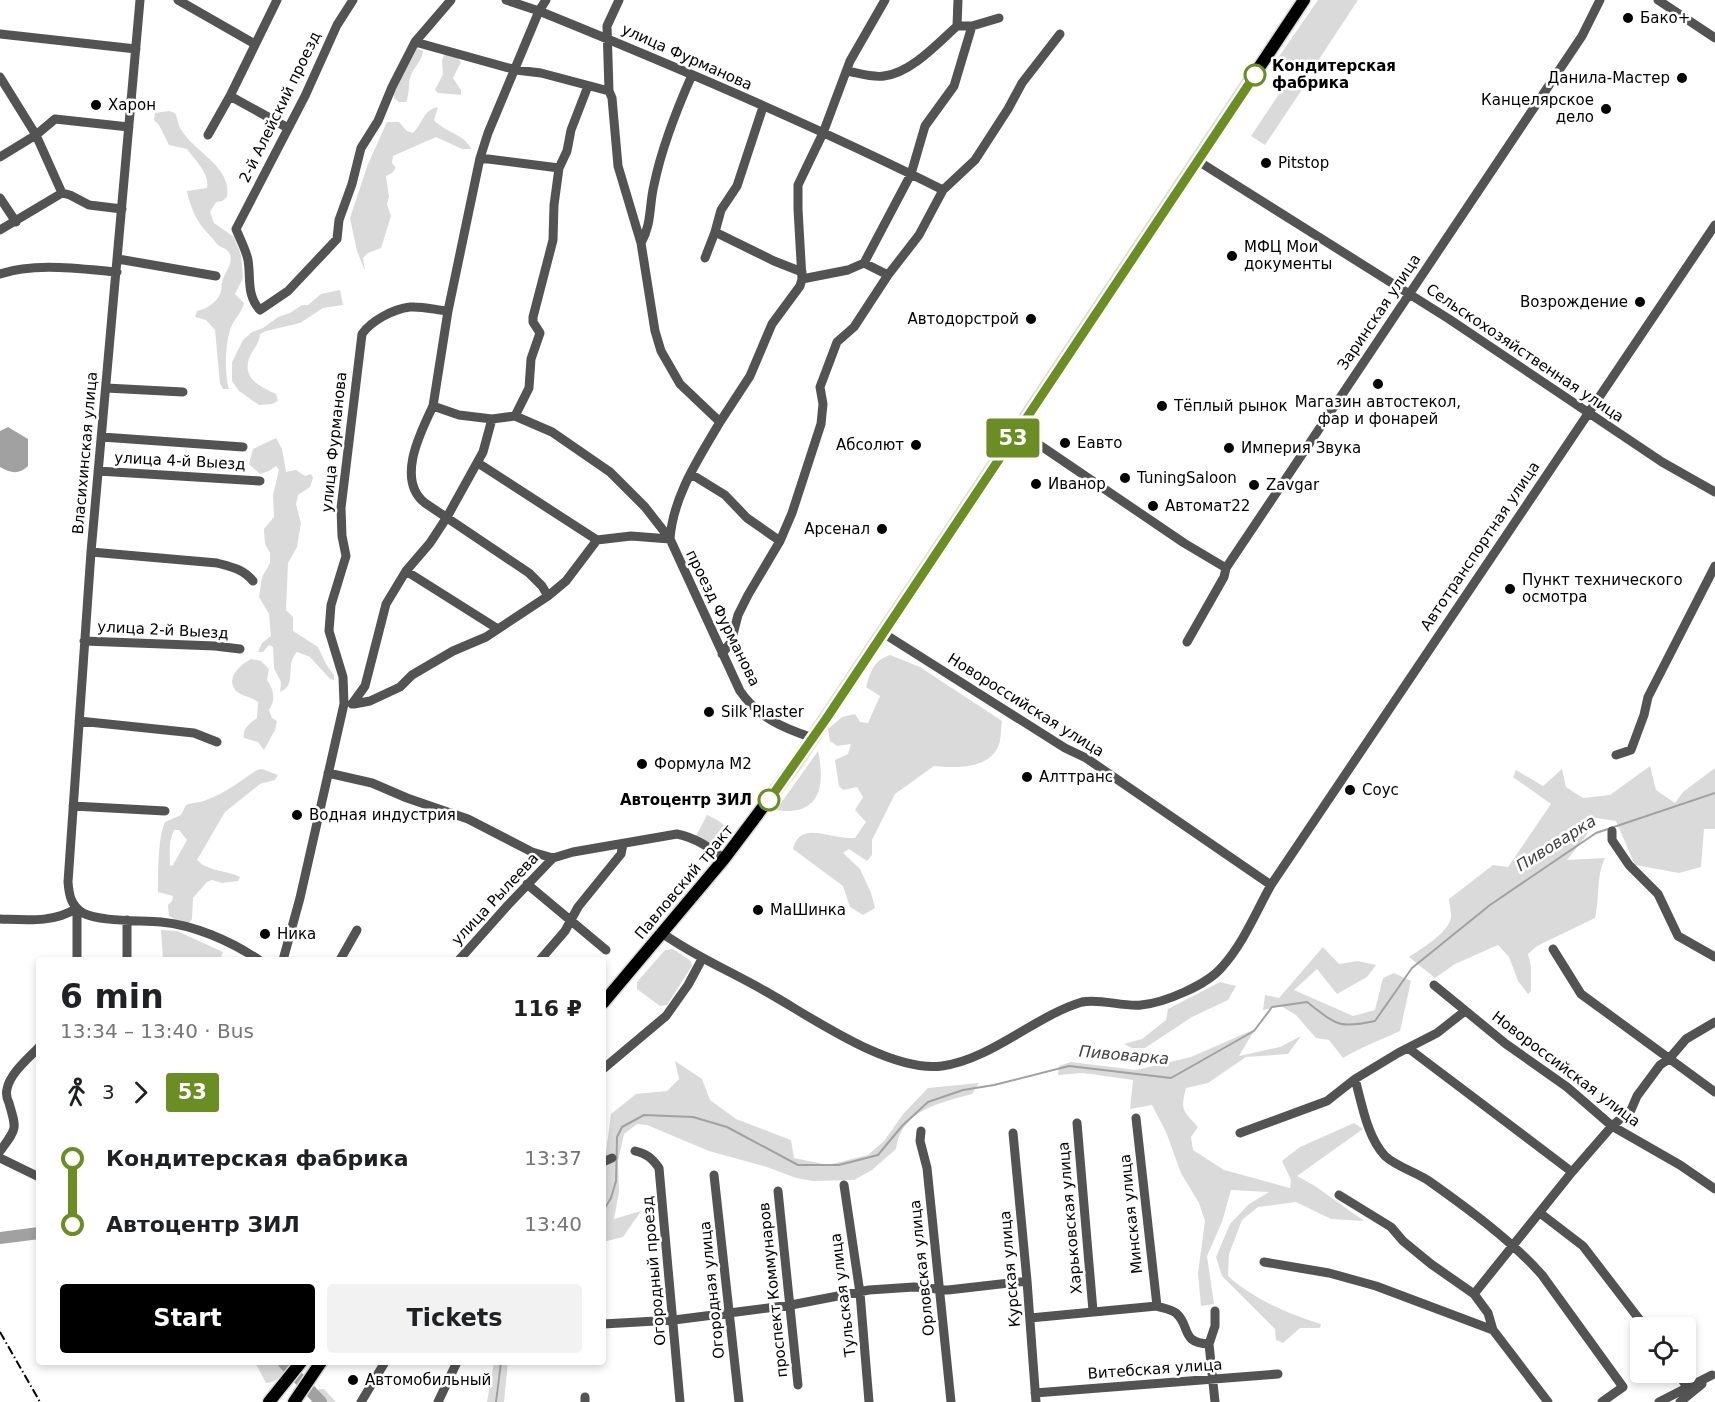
<!DOCTYPE html>
<html lang="en">
<head>
<meta charset="utf-8">
<style>
	:root { --surface:#fff; --page:#f2f2f2; --text:#202124; --muted:#757577; --accent:#000 }
	body { margin:0; font-family:"DejaVu Sans",sans-serif; background:var(--page); color:var(--text); height:100vh; display:flex; flex-direction:column; font-size:22px; white-space:nowrap }
	* { box-sizing:border-box; margin:0 }
	p { font-size:20px; color:var(--muted) }
	.icon { flex:none; width:33px; height:33px; fill:none; stroke:currentColor; stroke-width:2; stroke-linecap:round; stroke-linejoin:round }
	.map { position:relative; flex:1; overflow:hidden }
	.sheet { position:absolute; left:36px; top:957px; width:570px; height:408px; display:flex; flex-direction:column; background:var(--surface); border-radius:6px; box-shadow:0 3px 9px #0003 }
	.sheet>* { flex:none }
	.badge { padding:0 12px; border-radius:4px; font-size:21px; line-height:39px }
	.buttons { position:absolute; left:1630px; top:1317px; display:grid; gap:12px }
	.buttons a { display:grid; place-items:center; width:66px; height:66px; border-radius:6px; background:var(--surface); box-shadow:0 3px 9px #0003; font-size:30px }
	.map>.badge { position:absolute; translate:-50% -50%; box-shadow:0 0 0 3px #fff }
	.legs { display:flex; align-items:center; gap:9px; height:66px; padding:0 24px; font-size:20px }
	.legs p { margin-inline-start:auto }
	.summary { display:flex; align-items:center; justify-content:space-between; height:102px; padding:0 24px }
	h1 { font-size:33px; font-weight:700; line-height:45px }
	.cta { display:flex; gap:12px; margin-top:auto; padding:12px 24px }
	.cta a { flex:1; height:69px; border-radius:6px; background:var(--accent); color:#fff; font-size:24px; font-weight:700; line-height:69px; text-align:center }
	.cta a+a { background:var(--page); color:var(--text) }
	ul { padding:0 24px; list-style:none }
	li { display:flex; align-items:center; gap:21px; height:66px; font-size:22px }
	li i { display:grid; place-items:center; width:9px; height:100%; margin:0 8px; background:currentColor }
	li i::after { content:''; width:15px; height:15px; margin:-8px; border:4px solid; border-radius:50%; background:var(--surface) }
	li p { margin-inline-start:auto }
	li:first-child i { background:linear-gradient(#0000 50%,currentColor 0) }
	li:last-child i { background:linear-gradient(currentColor 50%,#0000 0) }
	.map>svg:first-child { display:block }
</style>
</head>
<body>
<div class="map">
<svg width="1715" height="1402" viewBox="0 0 1715 1402">
	<rect width="100%" height="100%" fill="#fff"/>
	<path fill="#dadada" fill-rule="evenodd" d="M1318,0H1358L1308,76L1278,58Z
		M448,47L461,62L453,78L461,90V95L438,93L435,90L443,74L442,60Z
		M417,48L423,51C422,62 413,67 410,78C408,86 410,93 406,102H399L394,98V92Z
		M1289,79L1303,88L1265,145L1251,136Z
		M438,107L434,120C444,132 465,134 471,149H462L436,137L393,156L392,163L396,168L392,173L386,176L389,197L387,204L391,216L381,248L368,253L363,258L365,271L357,251L350,218L368,164L387,122H399L407,131L413,133C423,123 423,110 438,107Z
		M169,111L175,113C178,119 178,126 182,131C196,153 232,167 227,197L222,201L216,202L210,212L214,223L234,237L241,255L243,278L235,294L244,303C242,312 236,317 232,325C225,340 224,374 229,389H223L220,384L215,330L206,320L195,317L197,311C207,309 219,301 221,291C222,288 221,285 222,282C224,272 236,262 228,251C225,248 219,247 216,243C212,237 208,234 204,229C196,220 189,203 187,191L207,188C210,174 195,160 187,149L169,145L159,125L154,120L155,113Z
		M340,290L343,305L323,308L300,323L266,331L260,334C259,344 254,348 250,356C241,378 259,386 276,394L278,401L272,404L259,405L239,391L232,381V362L243,340L252,332L263,328L278,317L290,313L302,305H308L321,294Z
		M276,438L282,449L286,472L296,470L305,476L311,474L313,478L310,487L298,495L297,500L296,504L301,523L297,547L288,563L286,610L293,617V631L318,647L326,664L334,675V680L330,679L310,657L297,652C284,665 298,685 280,692L281,682L274,668L273,647L269,645L263,652H258L262,643L271,636L269,614L259,597L262,577L270,563V553L265,544L264,529L274,517L273,495L279,470L276,466L269,471L260,474L249,464L253,449Z
		M890,655L920,667L1002,721C1001,728 1001,735 1000,741C993,770 956,768 934,766L895,794L872,840V855L867,861L849,849L843,853L860,869L871,893L875,908L863,915L850,907L843,886L793,849C799,824 822,835 840,837C845,838 850,838 855,838L866,822L855,810L863,797L857,787L843,790L839,786L835,760L848,754L851,744L837,746L830,741L828,729L842,717L855,714L860,722L868,723L880,696L866,687C871,671 873,661 890,655Z
		M251,659L261,661L269,669L267,680C274,690 276,699 269,710L272,718L277,721L275,730L264,750L258,742L244,738C242,728 250,724 257,718L258,702C252,697 241,696 236,691C225,678 240,665 251,659Z
		M818,751C826,787 819,817 776,810Z
		M1650,766L1656,790L1675,803L1683,792L1715,768V829H1704L1701,867L1679,873L1635,865L1616,821L1590,817L1588,833L1567,860L1605,858C1596,876 1600,897 1595,918L1537,946L1528,954L1531,967V991L1528,994L1518,981L1509,957L1498,945L1455,964L1435,978L1409,957C1422,948 1447,934 1451,918C1452,913 1449,904 1449,899L1493,865L1508,867L1551,804L1513,777L1516,770L1543,786L1562,769L1566,787L1583,798L1610,795Z
		M262,769L278,775L275,780L260,784L225,812L197,860C209,872 226,870 240,877L238,881L222,883L212,880L207,882L193,898L192,919L189,923L178,921L169,916L168,905L172,901L173,896L158,892C158,874 158,836 165,822L181,815L186,805C193,802 200,803 206,800C225,793 240,781 257,770ZM174,830H179L187,840L173,865L170,866C170,855 168,842 174,830Z
		M707,815C723,822 739,832 718,847L696,836Z
		M161,930L177,931L223,952L220,960H163Z
		M1323,947L1339,964L1358,961L1376,965L1367,977L1337,994L1317,969L1294,990L1353,1016L1375,1010L1383,978L1394,973L1411,981L1400,1031C1381,1040 1361,1047 1343,1058L1329,1040L1316,1038L1296,1015L1281,1006L1263,1010L1265,995L1279,998Z
		M673,949L691,961L692,966L667,1005L660,1006L637,989V982L665,950Z
		M1220,982L1236,986L1228,1000L1192,1017L1145,1048H1132L1124,1044L1142,1039L1166,1020L1168,1009Z
		M1255,1029L1239,1056L1280,1047L1301,1036L1288,1054L1246,1057L1208,1083L1186,1088C1180,1111 1183,1110 1198,1127L1191,1137L1193,1150L1224,1170L1290,1188L1291,1180L1282,1161L1300,1147L1354,1123L1363,1129L1297,1176L1315,1186L1364,1221L1331,1219L1296,1202L1258,1207L1242,1220L1229,1254L1228,1276C1255,1300 1287,1313 1321,1324L1320,1328H1300L1283,1343L1276,1340L1275,1329L1222,1276L1216,1257L1230,1224L1249,1204L1269,1192L1231,1190L1222,1222L1207,1256L1214,1304L1201,1306L1198,1273L1205,1221L1199,1203L1181,1173L1166,1132L1152,1105L1130,1109L1133,1080L1083,1073L1058,1075L1059,1066L1071,1062L1136,1070L1191,1057Z
		M675,1061L702,1079L710,1100L736,1119L791,1140L794,1158L828,1165L868,1155L884,1141L904,1113L928,1088L979,1083L972,1094C940,1103 901,1110 896,1149L872,1170L854,1180L813,1181L796,1178L767,1167L709,1151L647,1125L637,1124L624,1134L618,1161L619,1192L614,1219L641,1211L623,1237L603,1242L604,1168L611,1114L636,1094L667,1091L679,1079Z
		M255,1362H291C285,1371 278,1383 266,1383Z
		M494,1362H508L504,1402H487Z
		M319,1389H324L336,1402H311Z"/>
	<path fill="#a1a1a1" d="M8,427L28,439V466C19,475 10,473 0,467V431Z"/>
	<g fill="none" stroke-linecap="round" stroke-linejoin="round">
		<path stroke="#a1a1a1" stroke-width="2" d="M603,1211L611,1198L616,1181L617,1137L622,1127L644,1115L693,1117L727,1127L798,1165H839L878,1155L902,1126L928,1102L963,1090L994,1085L1069,1066L1171,1078L1254,1031L1272,1007L1307,1002C1337,1025 1338,1029 1375,1021L1412,968L1490,905L1596,833L1715,793
			M496,1402L501,1362"/>
		<path stroke="#a1a1a1" stroke-width="12" d="M0,1238L39,1233
			M283,1362L321,1402"/>
		<defs>
			<path id="major" d="M603,1003L724,859L796,763L1304,0
				M269,1402L301,1362
				M294,1402L321,1362"/>
		</defs>
		<use href="#major" stroke="#dbdbdb" stroke-width="15"/>
		<path stroke="#535353" stroke-width="9" d="M140,0L91,552L68,882C69,895 71,906 83,913C100,922 141,920 161,922C194,925 231,941 259,960
			M178,0L255,44
			M353,0L337,25L305,96L236,229C240,239 246,250 248,260C251,277 246,295 260,310L288,291L337,239L339,220L352,184L361,148L378,121L392,87L415,42L451,0
			M506,0L539,11L546,0
			M619,0L607,26L609,91L612,98L618,166L641,243L655,331L661,351L680,384L720,422C699,458 673,496 670,539L740,691C759,718 783,728 813,738
			M1658,0L1715,38
			M957,26L958,0
			M0,34L136,49
			M415,42L516,70L541,73L609,91
			M847,71C858,73 873,78 884,76C911,73 938,43 957,26H972
			M0,77L36,135L62,193
			M230,96L288,128
			M763,107L737,186L721,210L715,232L774,261L802,272
			M208,135L230,96L277,0
			M0,157L36,135L55,119L129,127
			M480,158L559,168
			M1198,161L1449,319L1662,462L1715,492
			M0,198L16,222
			M0,230L62,193L70,195L89,205L122,209
			M641,243C652,224 649,205 654,185C662,146 676,111 692,75
			M705,258L715,232
			M118,259L216,276
			M864,263L888,275
			M0,274C34,262 81,269 117,272
			M802,279L848,270L864,263L911,174L925,126L954,86L972,26L999,18
			M106,388L183,392
			M433,406C420,433 396,480 425,503L529,573L542,586L548,596
			M515,416L529,388L531,359L540,333L533,322V317L553,240L554,205L559,168L567,151L571,130L588,86
			M720,422L750,376L772,324L800,286L802,279L798,209V185L823,133L850,61L885,0
			M1019,431L1184,543L1226,568
			M102,437L243,447
			M478,463L597,540
			M98,471L260,481
			M691,474L725,495L747,518L780,541
			M91,552L217,563C232,567 243,569 253,581
			M406,571L498,629
			M883,633L1065,748L1086,758L1271,885
			M84,641L215,646L240,649
			M1187,642L1224,577L1226,568L1582,36L1600,0
			M722,654L731,642L738,615L748,595L780,541L792,513L821,424L823,404L820,387L837,342L854,327L888,275L919,235L943,190L975,160L1008,109L1022,83L1060,34
			M352,704L365,686L386,604L406,571L430,543L447,517L483,452L492,419
			M354,704L370,701L400,687L412,675L453,651L486,637L548,596L566,581L597,540L631,536L670,539L645,507L610,472L552,432L515,416L492,419L459,415L433,406L448,311L480,158L488,133L539,11C675,66 811,124 943,190
			M79,721L194,733L217,742
			M1616,755L1631,750L1644,715L1648,697L1715,566
			M328,773L372,783L407,798L468,819L532,852L553,858
			M73,806L165,811
			M1612,831V840L1629,865L1658,894L1678,936L1715,957
			M527,884L606,950
			M77,908V960
			M0,919C27,920 54,923 77,908
			M662,933C694,956 730,971 765,991C810,1016 889,1073 942,1066C992,1059 1035,1016 1082,1002C1099,998 1123,1007 1141,1005C1164,1003 1207,985 1222,967C1243,944 1256,912 1271,885L1715,225
			M1553,949L1581,994L1715,1092
			M127,960V920
			M283,960L300,898L344,704L343,677L329,631L331,605L346,556L342,536L341,508L362,334C371,321 393,309 410,307C422,306 436,310 448,311
			M340,960L357,930
			M459,960L508,905L553,858L573,852L677,834C696,838 709,847 724,859
			M540,960L565,931L578,907L621,854L623,844
			M1434,985L1506,1044L1567,1087L1612,1126L1680,1165L1715,1189
			M1408,1048L1572,1172
			M603,1069L666,1016L688,985L702,959
			M1355,1079C1362,1104 1367,1137 1385,1156C1397,1167 1416,1172 1429,1181C1467,1208 1511,1240 1542,1275L1623,1387L1602,1402
			M1136,1118L1157,1306
			M1077,1123L1093,1311
			M921,1131L920,1141L927,1168L951,1402
			M1013,1133L1027,1281L1036,1402
			M1240,1133L1327,1101L1355,1079L1398,1053L1437,1033L1465,1011
			M0,1151C17,1128 17,1130 9,1103C7,1099 6,1093 7,1089C10,1073 29,1058 39,1047
			M635,1151C647,1154 652,1158 659,1168L680,1402
			M0,1158L39,1177
			M603,1162L612,1158
			M714,1175L739,1402
			M844,1185L860,1293L869,1402
			M778,1191L798,1385
			M1339,1195L1391,1227L1403,1241L1431,1264L1474,1294L1488,1313L1493,1330L1548,1402
			M1540,1213L1583,1246L1646,1328
			M1264,1262L1329,1273L1376,1286L1493,1330
			M1474,1294L1572,1172L1612,1126L1631,1110L1637,1096L1660,1065L1669,1059L1686,1039L1715,1022
			M1215,1311V1326L1209,1344L1215,1402
			M1030,1318L1157,1306C1162,1308 1171,1309 1176,1313C1191,1326 1180,1343 1209,1344
			M603,1324L674,1320L729,1313L791,1305L869,1290L914,1287L948,1290L1027,1281
			M1677,1372L1687,1387
			M1035,1393L1278,1374
			M585,1397V1402
			M361,1402L385,1362
			M438,1402L457,1362
			M1659,1402L1712,1375
			M1680,1402L1702,1384"/>
		<use href="#major" stroke="#000" stroke-width="12"/>
		<path stroke="#000" stroke-width="2" stroke-dasharray="9 3 1.5 3" stroke-linecap="butt" d="M0,1332L40,1402"/>
	</g>
	<g fill="none" stroke-linecap="round" stroke-linejoin="round">
		<defs>
			<path id="line-1" d="M769,800L826,719L1255,75"/>
		</defs>
		<use href="#line-1" stroke="#fff" stroke-width="14"/>
		<use href="#line-1" stroke="#6b8e23" stroke-width="9"/>
	</g>
	<g fill="#000" stroke="#fff" stroke-width="2">
		<circle cx="1628" cy="18" r="6"/>
		<circle cx="1682" cy="78" r="6"/>
		<circle cx="96" cy="105" r="6"/>
		<circle cx="1606" cy="109" r="6"/>
		<circle cx="1266" cy="163" r="6"/>
		<circle cx="1232" cy="256" r="6"/>
		<circle cx="1640" cy="302" r="6"/>
		<circle cx="1031" cy="319" r="6"/>
		<circle cx="1378" cy="384" r="6"/>
		<circle cx="1162" cy="406" r="6"/>
		<circle cx="1065" cy="443" r="6"/>
		<circle cx="916" cy="445" r="6"/>
		<circle cx="1229" cy="448" r="6"/>
		<circle cx="1125" cy="478" r="6"/>
		<circle cx="1036" cy="484" r="6"/>
		<circle cx="1254" cy="485" r="6"/>
		<circle cx="1153" cy="506" r="6"/>
		<circle cx="882" cy="529" r="6"/>
		<circle cx="1510" cy="589" r="6"/>
		<circle cx="709" cy="712" r="6"/>
		<circle cx="642" cy="764" r="6"/>
		<circle cx="1027" cy="777" r="6"/>
		<circle cx="1350" cy="790" r="6"/>
		<circle cx="297" cy="815" r="6"/>
		<circle cx="758" cy="910" r="6"/>
		<circle cx="265" cy="934" r="6"/>
		<circle cx="353" cy="1380" r="6"/>
	</g>
	<g fill="#fff" stroke="#6b8e23" stroke-width="3">
		<circle cx="1255" cy="75" r="10"/>
		<circle cx="769" cy="800" r="10"/>
	</g>
	<g text-anchor="middle" dominant-baseline="central" stroke-width="5" stroke-linejoin="round" paint-order="stroke">
		<g font-size="15" fill="#000" stroke="#fff" text-anchor="start">
			<text x="1640" y="18">Бако+</text>
			<text x="1670" y="78" text-anchor="end">Данила-Мастер</text>
			<text x="1594" y="100" text-anchor="end">Канцелярское<tspan x="1594" dy="17">дело</tspan></text>
			<text x="108" y="105">Харон</text>
			<text x="1278" y="163">Pitstop</text>
			<text x="1244" y="247">МФЦ Мои<tspan x="1244" dy="17">документы</tspan></text>
			<text x="1628" y="302" text-anchor="end">Возрождение</text>
			<text x="1019" y="319" text-anchor="end">Автодорстрой</text>
			<text x="1378" y="402" text-anchor="middle">Магазин автостекол,<tspan x="1378" dy="17">фар и фонарей</tspan></text>
			<text x="1174" y="406">Тёплый рынок</text>
			<text x="1077" y="443">Еавто</text>
			<text x="904" y="445" text-anchor="end">Абсолют</text>
			<text x="1241" y="448">Империя Звука</text>
			<text x="1137" y="478">TuningSaloon</text>
			<text x="1048" y="484">Иванор</text>
			<text x="1266" y="485">Zavgar</text>
			<text x="1165" y="506">Автомат22</text>
			<text x="870" y="529" text-anchor="end">Арсенал</text>
			<text x="1522" y="580">Пункт технического<tspan x="1522" dy="17">осмотра</tspan></text>
			<text x="721" y="712">Silk Plaster</text>
			<text x="654" y="764">Формула М2</text>
			<text x="1039" y="777">Алттранс</text>
			<text x="1362" y="790">Соус</text>
			<text x="309" y="815">Водная индустрия</text>
			<text x="770" y="910">МаШинка</text>
			<text x="277" y="934">Ника</text>
			<text x="365" y="1380">Автомобильный</text>
		</g>
		<g font-size="15" fill="#000" stroke="#fff">
			<text transform="translate(687 57) rotate(24)">улица Фурманова</text>
			<text transform="translate(280 107) rotate(-64)">2-й Алейский проезд</text>
			<text transform="translate(1379 312) rotate(-56)">Заринская улица</text>
			<text transform="translate(1525 353) rotate(34)">Сельскохозяйственная улица</text>
			<text transform="translate(334 442) rotate(-84)">улица Фурманова</text>
			<text transform="translate(85 453) rotate(-85)">Власихинская улица</text>
			<text transform="translate(180 461) rotate(3)">улица 4-й Выезд</text>
			<text transform="translate(1480 546) rotate(-56)">Автотранспортная улица</text>
			<text transform="translate(723 618) rotate(64)">проезд Фурманова</text>
			<text transform="translate(163 630) rotate(3)">улица 2-й Выезд</text>
			<text transform="translate(1026 705) rotate(32)">Новороссийская улица</text>
			<text transform="translate(684 882) rotate(-50)">Павловский тракт</text>
			<text transform="translate(495 899) rotate(-47)">улица Рылеева</text>
			<text transform="translate(1566 1069) rotate(37)">Новороссийская улица</text>
			<text transform="translate(1131 1214) rotate(-96)">Минская улица</text>
			<text transform="translate(1070 1218) rotate(-95)">Харьковская улица</text>
			<text transform="translate(922 1268) rotate(-96)">Орловская улица</text>
			<text transform="translate(1010 1269) rotate(-95)">Курская улица</text>
			<text transform="translate(654 1271) rotate(-95)">Огородный проезд</text>
			<text transform="translate(712 1290) rotate(-96)">Огородная улица</text>
			<text transform="translate(773 1290) rotate(-96)">проспект Коммунаров</text>
			<text transform="translate(843 1295) rotate(-97)">Тульская улица</text>
			<text transform="translate(1155 1369) rotate(-4)">Витебская улица</text>
		</g>
		<g font-size="15" font-weight="bold" fill="#000" stroke="#fff" text-anchor="start">
			<text x="1272" y="66">Кондитерская<tspan x="1272" dy="17">фабрика</tspan></text>
			<text x="752" y="800" text-anchor="end">Автоцентр ЗИЛ</text>
		</g>
		<g font-size="16" font-style="italic" fill="#424242" stroke="#fff">
			<text transform="translate(1556 843) rotate(-32)">Пивоварка</text>
			<text transform="translate(1124 1055) rotate(5)">Пивоварка</text>
		</g>
	</g>
</svg>
<div class="buttons">
<a><svg class="icon" aria-label="locate" viewBox="0 0 24 24"><circle cx="12" cy="12" r="6"/><path d="M12 2v4M12 18v4M2 12h4M18 12h4"/></svg></a>
</div>
<b class="badge" style="left:1013px;top:438px;background:#6b8e23;color:#fff">53</b>
<section class="sheet">
<div class="summary"><div><h1>6 min</h1><p>13:34 – 13:40 · Bus</p></div><b>116 ₽</b></div>
<div class="legs"><svg class="icon" aria-label="walk" viewBox="0 0 24 24"><circle cx="13" cy="4" r="2"/><path d="M13 8l-2 6 4 7M11 14l-3 7M7 12l3-4h3l4 4"/></svg>3<svg class="icon" aria-label="forward" viewBox="0 0 24 24"><path d="M9 5l7 7-7 7"/></svg><b class="badge" style="background:#6b8e23;color:#fff">53</b></div>
<ul>
<li><i style="color:#6b8e23"></i><b>Кондитерская фабрика</b><p>13:37</p></li>
<li><i style="color:#6b8e23"></i><b>Автоцентр ЗИЛ</b><p>13:40</p></li>
</ul>
<div class="cta"><a>Start</a><a>Tickets</a></div>
</section>
</div>
</body>
</html>
